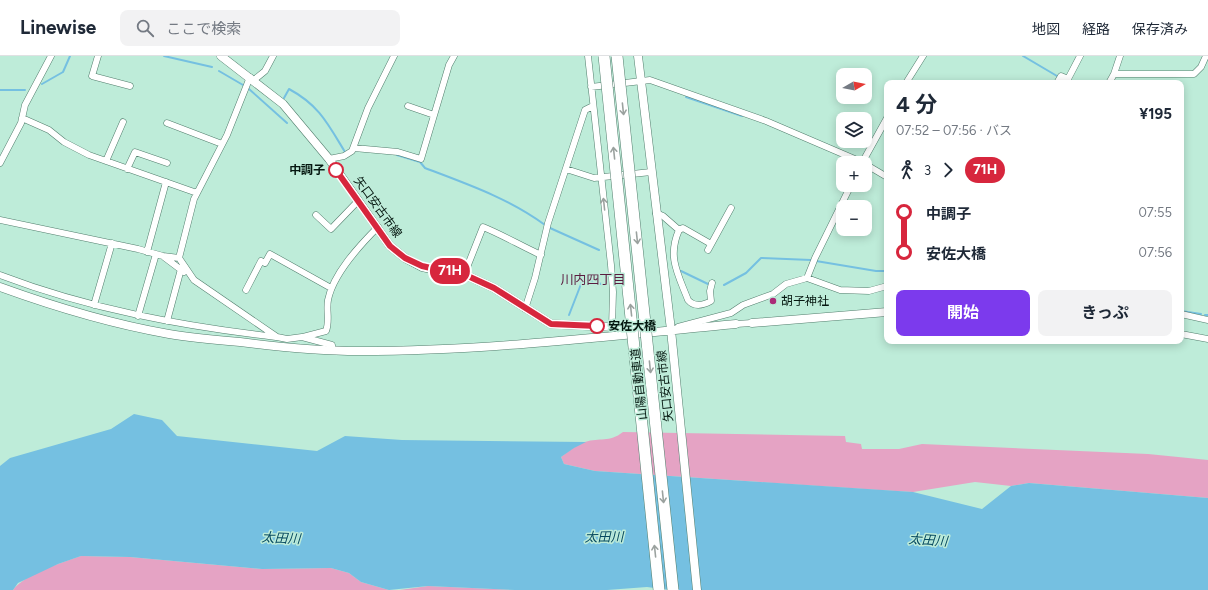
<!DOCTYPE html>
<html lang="ja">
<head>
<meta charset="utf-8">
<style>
	:root { --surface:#fff; --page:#f2f2f3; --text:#1f2937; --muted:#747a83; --line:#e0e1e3; --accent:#7c3aed }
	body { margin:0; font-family:Figtree,"Noto Sans JP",sans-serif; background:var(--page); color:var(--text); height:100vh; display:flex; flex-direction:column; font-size:15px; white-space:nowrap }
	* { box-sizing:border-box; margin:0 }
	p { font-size:13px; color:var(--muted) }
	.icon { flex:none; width:22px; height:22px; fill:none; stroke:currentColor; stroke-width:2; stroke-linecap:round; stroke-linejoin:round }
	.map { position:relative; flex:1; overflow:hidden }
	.sheet { position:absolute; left:884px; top:24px; width:300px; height:264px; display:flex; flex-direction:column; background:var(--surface); border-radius:8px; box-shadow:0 2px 10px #0003 }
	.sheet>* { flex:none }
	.badge { padding:0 8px; border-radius:13px; font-size:14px; line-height:26px }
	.needle { width:26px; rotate:81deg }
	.buttons { position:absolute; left:836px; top:12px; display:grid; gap:8px }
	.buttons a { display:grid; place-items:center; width:36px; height:36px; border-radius:8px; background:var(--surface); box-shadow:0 2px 10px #0003; font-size:20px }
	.map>.badge { position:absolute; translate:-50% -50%; box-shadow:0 0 0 2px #fff }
	.legs { display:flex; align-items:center; gap:6px; height:44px; padding:0 12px; font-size:13px }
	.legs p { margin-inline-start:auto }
	.summary { display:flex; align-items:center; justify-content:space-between; height:68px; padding:0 12px }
	h1 { font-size:22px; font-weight:700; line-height:30px }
	.button { display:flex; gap:8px; margin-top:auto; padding:8px 12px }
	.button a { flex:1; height:46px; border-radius:8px; background:var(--accent); color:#fff; font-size:16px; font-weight:700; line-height:46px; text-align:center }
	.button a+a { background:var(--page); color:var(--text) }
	ul { padding:0 12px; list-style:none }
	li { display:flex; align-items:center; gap:14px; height:40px; font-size:15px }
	li i { display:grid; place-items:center; width:6px; height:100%; margin:0 5px; background:currentColor }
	li i::after { content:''; width:10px; height:10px; margin:-5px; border:3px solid; border-radius:50%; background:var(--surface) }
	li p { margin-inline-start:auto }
	li:first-child i { background:linear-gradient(#0000 50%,currentColor 0) }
	li:last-child i { background:linear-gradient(currentColor 50%,#0000 0) }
	header { display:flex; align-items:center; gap:24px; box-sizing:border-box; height:56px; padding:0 20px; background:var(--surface); border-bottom:1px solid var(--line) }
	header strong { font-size:19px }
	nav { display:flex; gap:22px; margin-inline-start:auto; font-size:14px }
	.search { width:280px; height:36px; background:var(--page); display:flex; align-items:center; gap:10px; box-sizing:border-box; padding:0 14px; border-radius:8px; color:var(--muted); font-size:15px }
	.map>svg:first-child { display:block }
</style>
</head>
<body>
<header>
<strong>Linewise</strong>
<div class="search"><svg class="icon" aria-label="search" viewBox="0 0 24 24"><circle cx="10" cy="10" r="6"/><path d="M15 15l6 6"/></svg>ここで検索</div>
<nav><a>地図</a><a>経路</a><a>保存済み</a></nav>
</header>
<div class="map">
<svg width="1208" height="534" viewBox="0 0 1208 534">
	<rect width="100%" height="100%" fill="#beecd9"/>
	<path fill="#e5a3c4" d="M623,376L845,380L846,386L861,388L862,393H899L922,388L1148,398L1208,404V442L1029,427L1011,430L975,426L913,436L879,434L595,415L564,408L561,401C569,395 576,389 585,386C600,381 609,387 623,376Z
		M81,500L130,501L262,513L331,512L349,517L361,526L389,534H13C25,518 61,507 81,500Z
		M428,530L515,534H400Z"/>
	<path fill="#75c0e1" d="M134,358L162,364L177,380L317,395L345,380L402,384L586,386L574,392L561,401L564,408L595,415L913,436L982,453L1011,430L1029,427L1208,442V534H670L647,531L607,534H515L428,530L389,534L361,526L349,517L331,512L262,513L130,501L81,500L58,508L18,527L13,534H0V410L10,402L111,373Z"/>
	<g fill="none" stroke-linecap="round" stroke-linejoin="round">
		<path stroke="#75c0e1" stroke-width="2" d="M164,0L212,11
			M1023,0L1057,20
			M219,15L243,29
			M42,28L63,16L70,0
			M249,33L287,67
			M0,34H25
			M686,41L742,60
			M284,42L289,33C319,49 328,68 345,96
			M397,99L420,106L425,112C467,128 508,142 545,169
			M550,172L599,194
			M816,205L876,215H887
			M681,215L710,229
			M724,229L746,217L761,202L811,204
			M1181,255L1201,258
			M569,259L583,223L605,229
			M1205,259H1208"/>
		<defs>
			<path id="street" d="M98,0L92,20L130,30
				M588,0L611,209L613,236L612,271
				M1114,18H1194L1201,11L1206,0
				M250,21L227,79L194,143L179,202L194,224L277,281L287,283L302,281L332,289V294
				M254,24L265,15L273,0
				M906,27L923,0
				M1057,27L1061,20L1068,23L1080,0
				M1109,27L1114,18L1120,0
				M591,31L650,24L766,65L864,107
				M408,50L434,59
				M22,62L49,74L64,86L89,99L197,137
				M167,67L222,88
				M354,92L398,96L421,103L449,9L454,0
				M329,103L344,100L352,95L368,52L394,0
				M106,105L123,66
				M0,107L21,67L25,49L51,0
				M862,107L887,62
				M865,108L887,121
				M127,113L135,96L167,107
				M566,113L594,122L651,116
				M656,157L663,160L679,174C667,201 678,218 688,244C694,251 702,250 711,245L710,235L712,227
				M316,159L331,173L358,145
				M0,164L138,193L163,200L179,202
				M679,174L683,172L711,188
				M708,194L731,152
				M147,196L166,126
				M164,201L184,216
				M0,219C89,253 182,270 276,281
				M464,219L483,171C503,179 521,190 541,199
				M807,222L815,202L851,129
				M246,234L261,205L265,207L270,198L331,232
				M94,249L112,187
				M525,253L535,222L548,167L585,54L593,50
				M1181,258L1208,264
				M138,260L156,198
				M167,265L181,213
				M736,268L752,267
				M678,271L731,257L743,249L773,238L786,228L807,222L840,234L869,235L887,230
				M1181,278L1208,283
				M303,281L326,275C330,265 326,254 328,244C333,218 359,190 378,171"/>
			<path id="secondary" d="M221,0L283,48L329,103L390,190L405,202L422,211L470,221L494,232L551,268L636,272
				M638,0L671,274L697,534
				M0,231C55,251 112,268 169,278C192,282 216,284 240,286C279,291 319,295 359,295C485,295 611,280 736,268
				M752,267L887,256"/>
		</defs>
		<use href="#street" stroke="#527e6d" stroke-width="7"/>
		<use href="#secondary" stroke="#527e6d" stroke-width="9"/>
		<use href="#street" stroke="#fff" stroke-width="6"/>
		<use href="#secondary" stroke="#fff" stroke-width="8"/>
		<defs>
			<path id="highway-bridge" d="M604,0L659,534
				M617,0L673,534"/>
		</defs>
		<use href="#highway-bridge" stroke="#527e6d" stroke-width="12" stroke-linecap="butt"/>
		<use href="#highway-bridge" stroke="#fff" stroke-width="11"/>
	</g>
	<defs><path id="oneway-shaft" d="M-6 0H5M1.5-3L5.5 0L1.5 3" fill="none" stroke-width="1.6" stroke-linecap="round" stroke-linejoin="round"/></defs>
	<g stroke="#9ba29f">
		<use href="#oneway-shaft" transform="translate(623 53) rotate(84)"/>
		<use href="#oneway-shaft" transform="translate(614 97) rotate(-96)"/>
		<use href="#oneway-shaft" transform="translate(604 148) rotate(-96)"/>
		<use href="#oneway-shaft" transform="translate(637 182) rotate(84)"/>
		<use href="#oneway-shaft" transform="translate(631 254) rotate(-96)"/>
		<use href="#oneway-shaft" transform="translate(650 311) rotate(84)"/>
		<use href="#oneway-shaft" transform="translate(663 441) rotate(84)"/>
		<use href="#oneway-shaft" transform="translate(655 495) rotate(-96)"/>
	</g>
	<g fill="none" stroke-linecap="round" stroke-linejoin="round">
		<defs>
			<path id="line-1" d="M336,114L390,190L405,202L422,210L470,221L494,232L551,268L597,270"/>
		</defs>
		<use href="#line-1" stroke="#fff" stroke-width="9"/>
		<use href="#line-1" stroke="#d7263d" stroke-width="6"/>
	</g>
	<g fill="#fff" stroke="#d7263d" stroke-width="2">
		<circle cx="336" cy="114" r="7"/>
		<circle cx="597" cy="270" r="7"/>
	</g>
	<circle fill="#ab2b78" stroke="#beecd9" stroke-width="1.5" cx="773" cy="245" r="4"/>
	<g text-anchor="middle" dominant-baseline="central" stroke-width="3" stroke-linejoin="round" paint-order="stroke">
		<g font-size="12" font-weight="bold" fill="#051710" stroke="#beecd9" text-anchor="end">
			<text x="325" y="114">中調子</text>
			<text x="608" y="270" text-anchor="start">安佐大橋</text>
		</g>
		<g font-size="12" fill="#051710" stroke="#beecd9">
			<text transform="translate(378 151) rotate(54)">矢口安古市線</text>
			<text transform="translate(639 328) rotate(-96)">山陽自動車道</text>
			<text transform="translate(665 330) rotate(-96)">矢口安古市線</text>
		</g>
		<g font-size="12" fill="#051710" stroke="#beecd9" text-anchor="start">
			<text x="781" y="245">胡子神社</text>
		</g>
		<g font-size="13" fill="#5a1c40" stroke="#beecd9">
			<text x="593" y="223">川内四丁目</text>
		</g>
		<g font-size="13" font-style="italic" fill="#064960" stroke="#beecd9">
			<text transform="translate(604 481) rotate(-1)">太田川</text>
			<text transform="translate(281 482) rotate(3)">太田川</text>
			<text transform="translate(928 484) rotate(4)">太田川</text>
		</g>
	</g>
</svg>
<div class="buttons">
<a><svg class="needle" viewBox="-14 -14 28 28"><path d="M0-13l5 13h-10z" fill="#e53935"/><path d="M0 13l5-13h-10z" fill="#747a83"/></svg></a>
<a><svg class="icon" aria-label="layers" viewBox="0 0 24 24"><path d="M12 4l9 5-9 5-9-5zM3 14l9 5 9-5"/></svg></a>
<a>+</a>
<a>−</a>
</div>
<b class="badge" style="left:450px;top:215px;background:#d7263d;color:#fff">71H</b>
<section class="sheet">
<div class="summary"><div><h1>4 分</h1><p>07:52 – 07:56 · バス</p></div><b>¥195</b></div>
<div class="legs"><svg class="icon" aria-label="walk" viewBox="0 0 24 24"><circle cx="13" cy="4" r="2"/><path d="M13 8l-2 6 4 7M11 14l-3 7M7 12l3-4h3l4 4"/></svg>3<svg class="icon" aria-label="forward" viewBox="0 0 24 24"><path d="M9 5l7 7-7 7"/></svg><b class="badge" style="background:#d7263d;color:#fff">71H</b></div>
<ul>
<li><i style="color:#d7263d"></i><b>中調子</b><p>07:55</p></li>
<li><i style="color:#d7263d"></i><b>安佐大橋</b><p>07:56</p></li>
</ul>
<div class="button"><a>開始</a><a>きっぷ</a></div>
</section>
</div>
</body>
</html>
